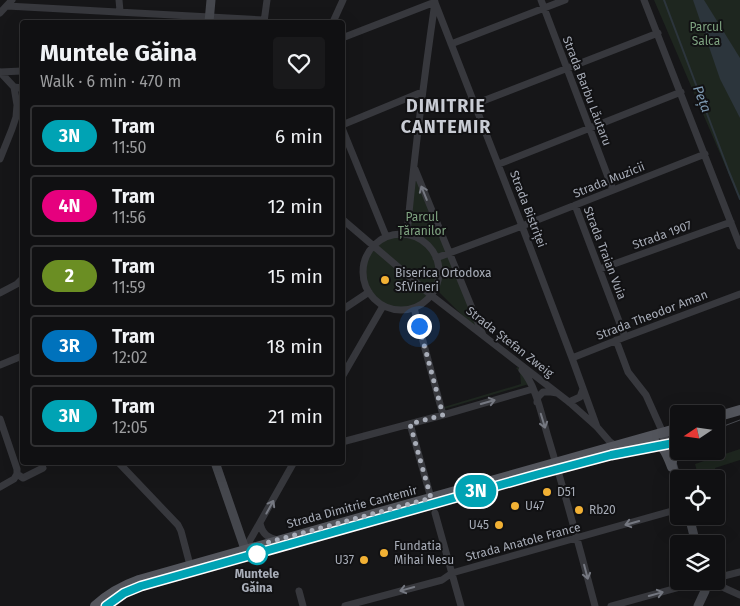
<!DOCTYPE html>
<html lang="en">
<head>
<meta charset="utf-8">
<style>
	:root { --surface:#101012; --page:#19191b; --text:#f1f3f6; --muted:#9c9d9f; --line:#303032 }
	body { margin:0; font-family:"Fira Sans",sans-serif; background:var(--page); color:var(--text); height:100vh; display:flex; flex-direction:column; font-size:19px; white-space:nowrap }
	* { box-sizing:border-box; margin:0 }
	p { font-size:16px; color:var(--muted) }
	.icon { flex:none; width:28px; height:28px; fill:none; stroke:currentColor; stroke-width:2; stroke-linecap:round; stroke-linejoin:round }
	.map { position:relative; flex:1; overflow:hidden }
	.panel { position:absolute; left:20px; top:20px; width:325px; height:445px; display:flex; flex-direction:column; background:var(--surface); border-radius:5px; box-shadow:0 5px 20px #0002,0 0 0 1px var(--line) }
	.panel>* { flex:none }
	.badge { padding:0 10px; border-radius:16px; font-size:18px; line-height:32px }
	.needle { width:32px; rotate:257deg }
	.tools { position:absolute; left:670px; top:405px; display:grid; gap:10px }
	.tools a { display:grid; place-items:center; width:55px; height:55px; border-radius:5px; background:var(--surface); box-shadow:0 5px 20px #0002,0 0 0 1px var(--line); font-size:25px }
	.you { position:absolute; width:25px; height:25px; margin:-12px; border:4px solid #fff; border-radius:50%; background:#1a73e8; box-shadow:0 0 0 8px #1a73e833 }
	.map>.badge { position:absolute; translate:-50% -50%; box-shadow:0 0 0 2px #fff }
	.round { display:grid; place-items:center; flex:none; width:52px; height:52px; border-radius:5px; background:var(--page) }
	.overview { display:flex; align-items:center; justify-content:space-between; height:85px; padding:0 20px }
	h1 { font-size:24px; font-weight:700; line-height:38px }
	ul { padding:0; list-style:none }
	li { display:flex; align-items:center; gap:15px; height:62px; margin:0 10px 8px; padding:0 10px; border:2px solid var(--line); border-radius:5px }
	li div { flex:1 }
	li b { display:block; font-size:19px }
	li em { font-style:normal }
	li .badge { min-width:55px; font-weight:700; text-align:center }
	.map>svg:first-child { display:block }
</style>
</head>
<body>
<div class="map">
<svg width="740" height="606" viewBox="0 0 740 606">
	<rect width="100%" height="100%" fill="#161618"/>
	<path fill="#1e261f" d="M654,0H740V199L728,172Z
		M413,166L483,336L436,289C431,295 427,301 420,305C400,317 374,307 365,286C358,266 368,242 388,236C395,234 400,234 407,234Z
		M518,367L526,377L529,384L444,409V407L521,384L520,372L516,368Z
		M740,449V460L715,468L720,485L716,486V479H699L695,464Z"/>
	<path fill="#2c353c" d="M693,0H704L740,58V118L720,79Z"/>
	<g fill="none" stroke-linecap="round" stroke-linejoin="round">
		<path stroke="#2c353c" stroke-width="2" d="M664,0L729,172L740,199"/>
		<path stroke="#37383d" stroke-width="7" d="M119,0L120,11
			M434,0L522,226L572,358L597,427
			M541,0L613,190
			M644,0L740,246
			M7,6L264,20
			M0,13L12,0
			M264,22L267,0
			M333,22L343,0
			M342,38L435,2C424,79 414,156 407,234
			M451,44L565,0
			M0,72L14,87L17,105L16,117L12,129L0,159
			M0,72L22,71
			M14,87L22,88
			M475,104L658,33
			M342,125L422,92
			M342,128L386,236
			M499,164L681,92
			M415,169L483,335
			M575,205L625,337
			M342,219L432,296L569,402L597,427L610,442L616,446
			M363 272a38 38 0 1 1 76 0a38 38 0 1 1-76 0Z
			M436,258L522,226L705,154
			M600,269L731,222
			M0,293L17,284L22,279
			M414,308L443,415
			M342,310L369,292
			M616,340L628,372L646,395L663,433
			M572,358L625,337L740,294
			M0,365L22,356
			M522,370C536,385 542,417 548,437C565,493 580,549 595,606
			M342,377L383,306
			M537,402L538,397L543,392H551L557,393
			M569,402L580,397L583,389
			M0,419L17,469V474
			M410,424L431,498
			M342,442L443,415L533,389
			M118,462L178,525L181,531L190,565
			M17,474L23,478L43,468
			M0,487L14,479L17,474
			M435,513L461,606
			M260,523C262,534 268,538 278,540
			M245,549L294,462
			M716,578L740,572
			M709,581L740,595
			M299,591L303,606
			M345,606L442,580L452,573L679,509
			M611,606L702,581"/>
		<path stroke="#45474d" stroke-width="9" d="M209,22L211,0
			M663,433L679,486
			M215,462L245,549
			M689,516L696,544
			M698,606L705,591L706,581"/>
		<path stroke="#53555c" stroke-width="10" d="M716,417L740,410
			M644,440C663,442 666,451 672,467
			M672,461L673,446L679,437
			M95,606C108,594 122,586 139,580L679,428"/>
		<path stroke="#4a4c52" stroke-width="1" d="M716,429L740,420
			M102,606L121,592L144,582L609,453L679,439"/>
	</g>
	<defs><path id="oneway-shaft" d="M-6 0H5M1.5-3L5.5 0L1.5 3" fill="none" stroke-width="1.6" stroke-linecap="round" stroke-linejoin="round" transform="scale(1.25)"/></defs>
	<g stroke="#757881">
		<use href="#oneway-shaft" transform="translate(424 193) rotate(-112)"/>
		<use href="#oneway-shaft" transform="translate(488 402) rotate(-16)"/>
		<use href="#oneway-shaft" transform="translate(543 421) rotate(73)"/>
		<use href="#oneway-shaft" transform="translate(270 507) rotate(-61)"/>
		<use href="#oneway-shaft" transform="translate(632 523) rotate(164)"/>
		<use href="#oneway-shaft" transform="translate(586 572) rotate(75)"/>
		<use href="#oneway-shaft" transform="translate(407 589) rotate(165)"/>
		<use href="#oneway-shaft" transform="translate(656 594) rotate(-15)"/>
	</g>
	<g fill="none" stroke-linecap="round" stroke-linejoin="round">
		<defs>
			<path id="line" d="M106,606L124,593L141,586L539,474L611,455L679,442"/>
		</defs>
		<use href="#line" stroke="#fff" stroke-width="11"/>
		<use href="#line" stroke="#00a3b4" stroke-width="8"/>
		<path stroke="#a8adb8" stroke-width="5" stroke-dasharray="0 9" d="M257,554L262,544L431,498L410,424L443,415L419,326"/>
	</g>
	<g fill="#f2b134" stroke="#111113" stroke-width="2">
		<circle cx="385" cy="280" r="5"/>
		<circle cx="547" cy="492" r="5"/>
		<circle cx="515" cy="506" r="5"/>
		<circle cx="579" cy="510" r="5"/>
		<circle cx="499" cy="525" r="5"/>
		<circle cx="384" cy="553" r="5"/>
		<circle cx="364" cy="560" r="5"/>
	</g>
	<circle fill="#fff" stroke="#00a3b4" stroke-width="2.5" cx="257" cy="554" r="10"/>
	<g text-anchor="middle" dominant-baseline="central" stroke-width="4" stroke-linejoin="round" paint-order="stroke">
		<g font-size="12" fill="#7fa381" stroke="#111113">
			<text x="706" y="27">Parcul<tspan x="706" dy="14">Salca</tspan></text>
			<text x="422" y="217">Parcul<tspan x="422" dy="14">Țăranilor</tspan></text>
		</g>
		<g font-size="12" fill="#a8adb8" stroke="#111113">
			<text transform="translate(587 91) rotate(69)">Strada Barbu Lăutaru</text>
			<text transform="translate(609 180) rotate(-22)">Strada Muzicii</text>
			<text transform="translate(528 209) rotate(69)">Strada Bistriței</text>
			<text transform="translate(662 235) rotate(-20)">Strada 1907</text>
			<text transform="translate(605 253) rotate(69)">Strada Traian Vuia</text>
			<text transform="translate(652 315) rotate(-21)">Strada Theodor Aman</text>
			<text transform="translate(510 342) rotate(38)">Strada Ștefan Zweig</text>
			<text transform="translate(352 507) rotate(-15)">Strada Dimitrie Cantemir</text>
			<text transform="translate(523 542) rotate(-15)">Strada Anatole France</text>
		</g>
		<g font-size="12" fill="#a8adb8" stroke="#111113" text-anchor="start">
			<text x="395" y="273">Biserica Ortodoxa<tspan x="395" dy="14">Sf.Vineri</tspan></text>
			<text x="557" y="492">D51</text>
			<text x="525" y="506">U47</text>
			<text x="589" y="510">Rb20</text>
			<text x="489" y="525" text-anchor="end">U45</text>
			<text x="394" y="546">Fundatia<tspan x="394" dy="14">Mihai Nesu</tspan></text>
			<text x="354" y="560" text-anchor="end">U37</text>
		</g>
		<g font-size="12" font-weight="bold" fill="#a8adb8" stroke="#111113">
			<text x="257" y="574">Muntele<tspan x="257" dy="14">Găina</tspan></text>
		</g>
		<g font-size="14" font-style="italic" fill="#7f9bb3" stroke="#111113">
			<text transform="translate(702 99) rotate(69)">Peța</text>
		</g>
		<g font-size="18" font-weight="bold" letter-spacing="1" fill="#c9ccd4" stroke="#111113">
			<text x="446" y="106">DIMITRIE<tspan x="446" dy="21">CANTEMIR</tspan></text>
		</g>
	</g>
</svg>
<div class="tools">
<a><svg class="needle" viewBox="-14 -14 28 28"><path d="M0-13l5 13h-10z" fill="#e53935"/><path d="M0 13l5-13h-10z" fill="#9c9d9f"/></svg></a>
<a><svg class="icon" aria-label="locate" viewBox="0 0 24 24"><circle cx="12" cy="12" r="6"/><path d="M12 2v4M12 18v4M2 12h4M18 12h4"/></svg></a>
<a><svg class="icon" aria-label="layers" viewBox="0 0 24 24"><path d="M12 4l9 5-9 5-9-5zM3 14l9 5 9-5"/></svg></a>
</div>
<div class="you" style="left:419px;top:326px"></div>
<b class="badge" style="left:476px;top:491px;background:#00a3b4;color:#fff">3N</b>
<section class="panel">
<div class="overview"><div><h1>Muntele Găina</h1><p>Walk · 6 min · 470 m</p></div><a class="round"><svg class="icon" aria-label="heart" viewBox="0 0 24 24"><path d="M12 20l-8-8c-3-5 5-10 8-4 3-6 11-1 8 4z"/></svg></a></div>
<ul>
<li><span class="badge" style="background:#00a3b4;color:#fff">3N</span><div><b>Tram</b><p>11:50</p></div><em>6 min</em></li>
<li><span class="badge" style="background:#e6007e;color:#fff">4N</span><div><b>Tram</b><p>11:56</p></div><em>12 min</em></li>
<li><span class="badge" style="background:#6b8e23;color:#fff">2</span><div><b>Tram</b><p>11:59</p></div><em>15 min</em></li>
<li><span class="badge" style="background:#0072bc;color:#fff">3R</span><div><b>Tram</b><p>12:02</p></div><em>18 min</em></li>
<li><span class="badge" style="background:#00a3b4;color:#fff">3N</span><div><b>Tram</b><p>12:05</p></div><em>21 min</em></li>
</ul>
</section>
</div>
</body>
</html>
